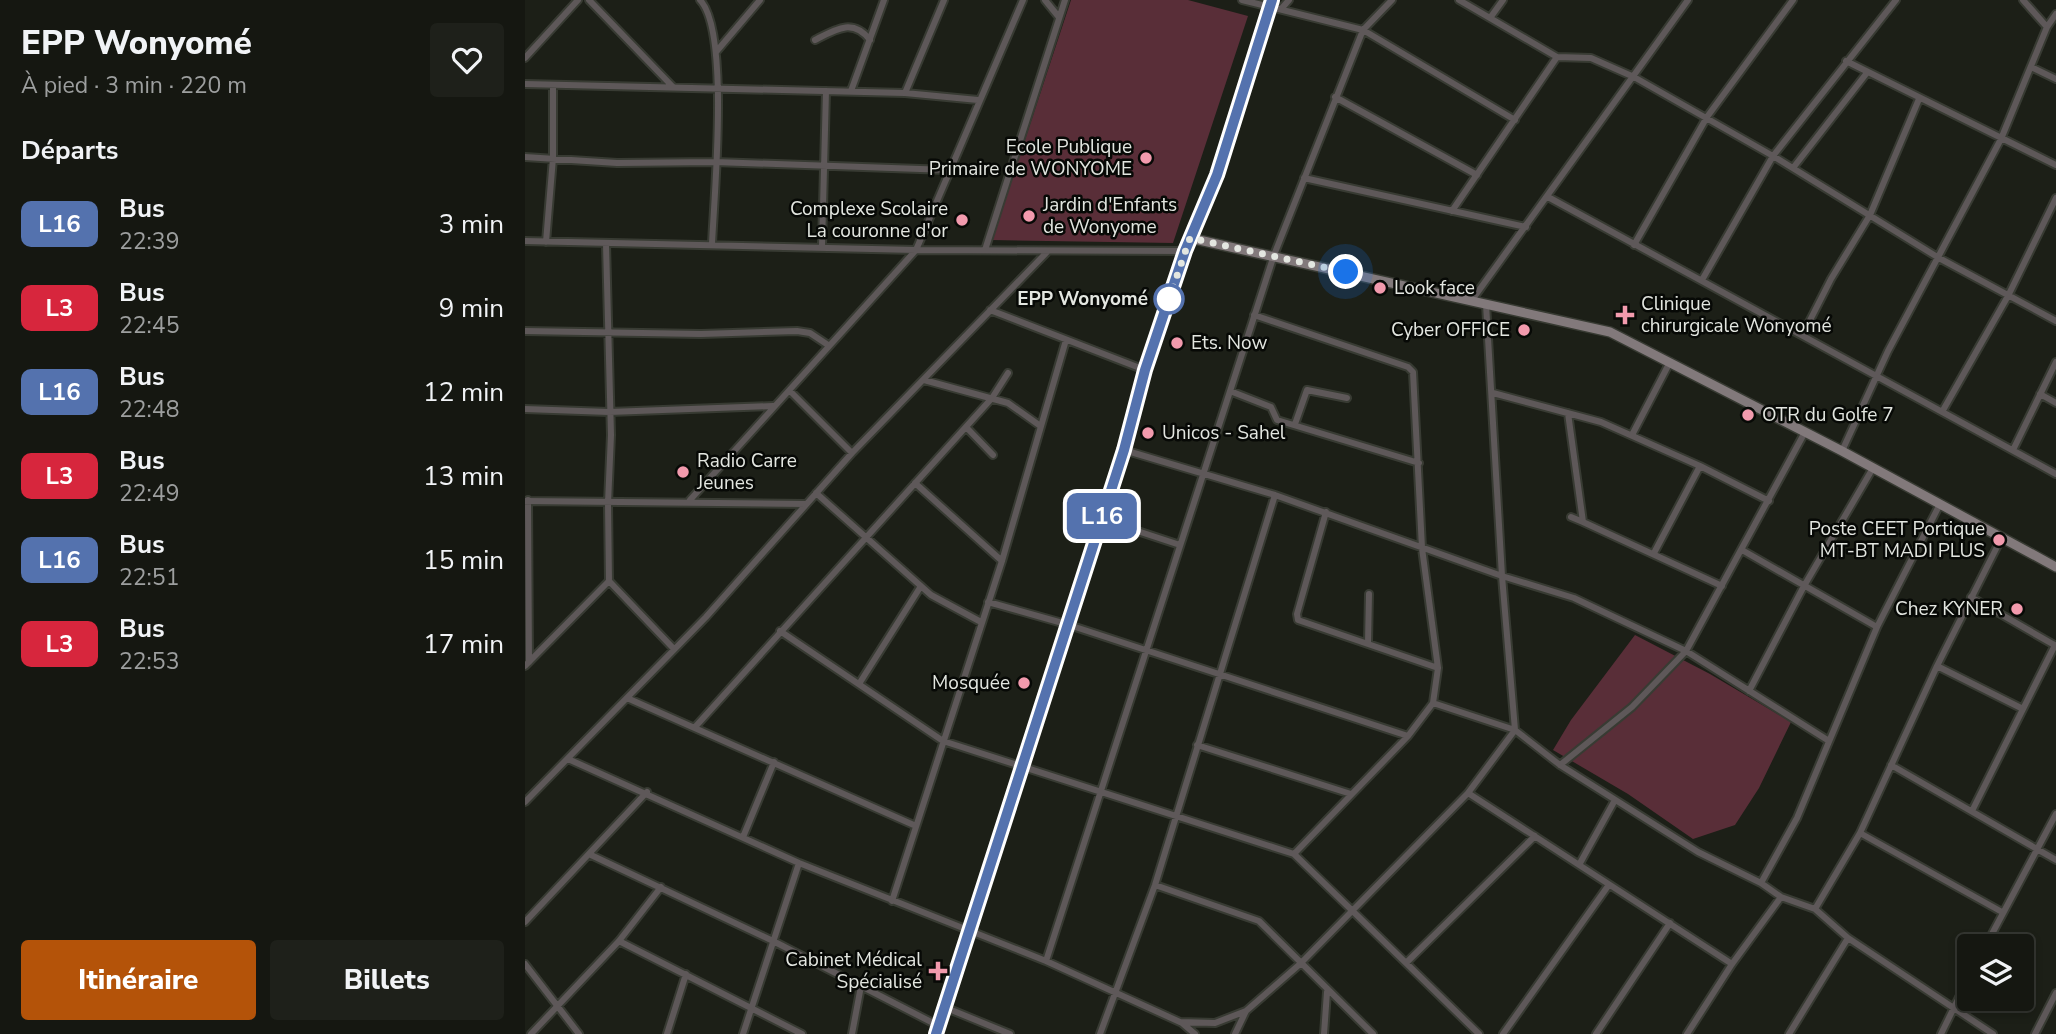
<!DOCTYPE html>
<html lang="fr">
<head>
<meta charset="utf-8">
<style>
	:root { --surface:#151711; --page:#1e201a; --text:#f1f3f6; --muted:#9d9f9f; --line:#343631; --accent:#b45309 }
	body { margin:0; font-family:"Nunito Sans",sans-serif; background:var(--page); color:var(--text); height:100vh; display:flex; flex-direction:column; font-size:26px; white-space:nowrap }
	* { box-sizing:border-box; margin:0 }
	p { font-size:23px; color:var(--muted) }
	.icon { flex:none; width:38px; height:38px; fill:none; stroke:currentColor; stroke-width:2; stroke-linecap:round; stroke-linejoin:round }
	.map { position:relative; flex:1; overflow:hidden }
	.details { display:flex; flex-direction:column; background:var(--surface); width:525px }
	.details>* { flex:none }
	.badge { padding:0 14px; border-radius:10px; font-size:24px; line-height:46px }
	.controls { position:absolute; left:1432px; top:934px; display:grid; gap:14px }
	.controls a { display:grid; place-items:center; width:77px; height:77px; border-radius:7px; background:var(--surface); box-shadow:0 4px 10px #0003,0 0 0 2px var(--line); font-size:35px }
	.you { position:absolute; width:35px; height:35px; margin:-18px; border:5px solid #fff; border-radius:50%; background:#1a73e8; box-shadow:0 0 0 10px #1a73e833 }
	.map>.badge { position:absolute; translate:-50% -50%; box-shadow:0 0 0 4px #fff }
	h2 { padding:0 21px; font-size:26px; line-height:63px }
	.round { display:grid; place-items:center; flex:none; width:74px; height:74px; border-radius:7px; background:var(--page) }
	.headline { display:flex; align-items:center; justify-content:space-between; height:119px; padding:0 21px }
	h1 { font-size:33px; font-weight:800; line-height:52px }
	.cta { display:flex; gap:14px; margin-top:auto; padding:14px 21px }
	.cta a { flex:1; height:80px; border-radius:7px; background:var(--accent); color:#fff; font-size:28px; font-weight:800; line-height:80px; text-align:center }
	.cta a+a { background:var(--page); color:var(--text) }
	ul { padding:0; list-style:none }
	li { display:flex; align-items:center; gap:21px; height:84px; padding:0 21px }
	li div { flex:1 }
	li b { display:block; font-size:26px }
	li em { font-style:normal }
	li .badge { min-width:77px; font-weight:700; text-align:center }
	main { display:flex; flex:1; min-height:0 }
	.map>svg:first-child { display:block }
</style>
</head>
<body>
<main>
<section class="details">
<div class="headline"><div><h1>EPP Wonyomé</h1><p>À pied · 3 min · 220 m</p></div><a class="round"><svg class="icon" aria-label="heart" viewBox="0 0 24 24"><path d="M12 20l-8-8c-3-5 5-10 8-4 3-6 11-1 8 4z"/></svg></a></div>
<h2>Départs</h2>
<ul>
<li><span class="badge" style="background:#5472ae;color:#fff">L16</span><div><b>Bus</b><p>22:39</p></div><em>3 min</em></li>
<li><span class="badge" style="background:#d7263d;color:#fff">L3</span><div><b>Bus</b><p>22:45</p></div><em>9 min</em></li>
<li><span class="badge" style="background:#5472ae;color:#fff">L16</span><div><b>Bus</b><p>22:48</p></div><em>12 min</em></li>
<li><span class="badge" style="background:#d7263d;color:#fff">L3</span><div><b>Bus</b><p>22:49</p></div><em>13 min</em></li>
<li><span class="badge" style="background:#5472ae;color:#fff">L16</span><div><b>Bus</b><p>22:51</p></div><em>15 min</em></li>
<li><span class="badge" style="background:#d7263d;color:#fff">L3</span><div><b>Bus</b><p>22:53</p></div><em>17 min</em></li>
</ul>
<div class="cta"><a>Itinéraire</a><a>Billets</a></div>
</section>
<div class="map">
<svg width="1531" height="1034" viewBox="0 0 1531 1034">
	<rect width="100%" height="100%" fill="#1c1f17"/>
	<path fill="#592e38" d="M546,0H663L723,16L648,243L467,240Z
		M1110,635L1185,674L1266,722L1234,788L1210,825L1168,839L1103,794L1028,750L1046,720Z"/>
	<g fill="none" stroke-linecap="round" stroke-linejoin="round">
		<defs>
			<path id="street" d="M64,0L148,87
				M175,0C205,31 189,197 187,244
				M520,0L533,16
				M717,0L838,30L990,120
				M934,0L1032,57L1066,58L1109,77L1248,156L1414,258L1531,321
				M1498,0L1522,27
				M757,8L764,0
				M965,18L978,0
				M290,40C311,29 328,18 345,40
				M191,52L235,0
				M0,58L53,0
				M1321,61L1531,165
				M1506,67L1531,79
				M0,84L380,93L453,100
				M326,91L359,0
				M380,93L419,0
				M810,97L952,175
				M0,157L92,163L190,162L424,170
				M1268,168L1341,74
				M779,178L1001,227
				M1023,197L1531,474
				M927,211L1032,57
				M0,241L391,250L660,251
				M21,242L28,158V86
				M81,244L86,435L83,503L84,581L148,648
				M1109,245L1182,117L1268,0
				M297,246L301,91
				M460,250L540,0
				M1177,280L1248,156L1371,0
				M947,300L1163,0
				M465,310L620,370
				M729,315L883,367L888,372L897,548L913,668L908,703L883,736L769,854
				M0,331L176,334L272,331L285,333L303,345
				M1278,334L1306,279L1345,215L1394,99
				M399,380L483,403L514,425
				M265,391L327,453
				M705,391L746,407L752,420L894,463
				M968,393L1076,422L1175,466L1244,501
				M1515,394L1531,403
				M0,409L84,412L248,406
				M1417,412L1483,296L1531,198
				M1043,413L1058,522L1197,586
				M770,424L782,390L822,398
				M441,427L468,455
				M1107,435L1145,362
				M599,450L750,495L977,576L1049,598L1161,651L1304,741
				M1488,450L1531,362
				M1317,451L1363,351L1476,139L1522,27L1531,14
				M390,483L477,561
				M291,493L406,595L456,622
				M3,500L4,662
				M165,500L391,250L498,0
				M0,501L281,504
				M801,512L772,614L773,620L913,668
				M1046,517L1058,522
				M576,519L655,545
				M1217,550L1352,627
				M1129,553L1175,466
				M1446,597L1531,646
				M463,602L541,624L883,736
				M255,631L418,741L769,854L954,1034
				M843,643L844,594
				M0,666L84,581
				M1412,666L1496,708
				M334,684L396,586
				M1224,691L1279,586L1348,468
				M102,698L391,826
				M908,703L990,730L1035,765L1173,852L1236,883L1256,897L1290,909L1323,938L1468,1034
				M171,726L467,398L483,373
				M672,745L826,794
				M43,759L274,863L521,961L655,1022L690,1023L721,1011
				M1035,765L1107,707L1161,651L1280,432
				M1366,765L1531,860
				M943,793L1207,964
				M0,802L181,617L327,453L523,251
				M1447,811L1530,645
				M1335,833L1477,912
				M218,837L249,762
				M66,855L248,941L414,1026
				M1054,865L1090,800
				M1236,883L1272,818L1352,627L1415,504
				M630,885L734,921L848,1034
				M367,901L477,561L541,340
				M1290,909L1335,833L1412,666L1476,539
				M0,922L122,792
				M94,941L277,1034
				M1460,947L1531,814
				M521,961L749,255L838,30L867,0
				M882,962L1010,836
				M0,964L54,1034
				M419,1007L485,1034
				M657,1023L670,1034
				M6,1034L94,941L136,887
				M142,1034L161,974
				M218,1034L274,863
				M327,1034L336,986
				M575,1034L630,885L750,495
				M710,1034L721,1011L775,964L943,793L990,730L977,576L961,304
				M799,1034L802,992
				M978,1034L1083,886
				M1071,1034L1145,923
				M1162,1034L1207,964L1256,897
				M1264,1034L1323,938
				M1416,1034L1444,977
				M1510,1034L1531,993"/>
			<path id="secondary" d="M665,238L1085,332L1317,451L1531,567
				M411,1034L599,450L620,370L660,251L692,175L747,0"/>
		</defs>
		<use href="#street" stroke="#383b33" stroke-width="10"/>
		<use href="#secondary" stroke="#383b33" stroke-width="12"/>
		<use href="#street" stroke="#5e5859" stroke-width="6"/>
		<use href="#secondary" stroke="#82797b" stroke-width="9"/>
	</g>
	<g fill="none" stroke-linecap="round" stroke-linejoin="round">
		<defs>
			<path id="line" d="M411,1034L599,450L620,370L660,251L692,175L747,0"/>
		</defs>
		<use href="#line" stroke="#fff" stroke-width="16"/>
		<use href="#line" stroke="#5472ae" stroke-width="10"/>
		<path stroke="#e3e6e0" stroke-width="7" stroke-dasharray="0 12.6" d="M644,299L665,238L821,272"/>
	</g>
	<g fill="#f29aad" stroke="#070906" stroke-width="2.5">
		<circle cx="621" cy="158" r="7"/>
		<circle cx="504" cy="216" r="7"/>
		<circle cx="437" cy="220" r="7"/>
		<circle cx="855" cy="288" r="7"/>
		<path d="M1096.5 304.5h7v7h7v7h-7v7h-7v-7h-7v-7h7z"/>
		<circle cx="999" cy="330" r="7"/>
		<circle cx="652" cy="343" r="7"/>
		<circle cx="1223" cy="415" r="7"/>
		<circle cx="623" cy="433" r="7"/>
		<circle cx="158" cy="472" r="7"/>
		<circle cx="1474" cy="540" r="7"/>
		<circle cx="1492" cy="609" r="7"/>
		<circle cx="499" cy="683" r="7"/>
		<path d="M409.5 960.5h7v7h7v7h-7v7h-7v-7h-7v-7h7z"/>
	</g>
	<circle fill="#fff" stroke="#5472ae" stroke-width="3.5" cx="644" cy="299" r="14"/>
	<g text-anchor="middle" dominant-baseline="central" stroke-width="5" stroke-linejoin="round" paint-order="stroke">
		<g font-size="19" fill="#e3e6e0" stroke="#070906" text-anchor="end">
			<text x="607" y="147">Ecole Publique<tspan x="607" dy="22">Primaire de WONYOME</tspan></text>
			<text x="518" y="205" text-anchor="start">Jardin d'Enfants<tspan x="518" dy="22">de Wonyome</tspan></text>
			<text x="423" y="209">Complexe Scolaire<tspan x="423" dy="22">La couronne d'or</tspan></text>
			<text x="869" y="288" text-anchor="start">Look face</text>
			<text x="1116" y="304" text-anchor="start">Clinique<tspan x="1116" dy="22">chirurgicale Wonyomé</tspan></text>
			<text x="985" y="330">Cyber OFFICE</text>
			<text x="666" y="343" text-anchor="start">Ets. Now</text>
			<text x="1237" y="415" text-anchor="start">OTR du Golfe 7</text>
			<text x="637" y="433" text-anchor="start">Unicos - Sahel</text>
			<text x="172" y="461" text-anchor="start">Radio Carre<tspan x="172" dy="22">Jeunes</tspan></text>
			<text x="1460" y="529">Poste CEET Portique<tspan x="1460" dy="22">MT-BT MADI PLUS</tspan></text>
			<text x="1478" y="609">Chez KYNER</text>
			<text x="485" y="683">Mosquée</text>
			<text x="397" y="960">Cabinet Médical<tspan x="397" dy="22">Spécialisé</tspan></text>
		</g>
		<g font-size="19" font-weight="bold" fill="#e3e6e0" stroke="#070906" text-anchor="end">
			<text x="623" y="299">EPP Wonyomé</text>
		</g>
	</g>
</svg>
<div class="controls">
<a><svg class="icon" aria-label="layers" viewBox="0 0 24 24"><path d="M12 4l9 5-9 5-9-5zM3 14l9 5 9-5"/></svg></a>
</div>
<div class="you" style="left:821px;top:272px"></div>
<b class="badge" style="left:577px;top:516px;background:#5472ae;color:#fff">L16</b>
</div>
</main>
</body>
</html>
